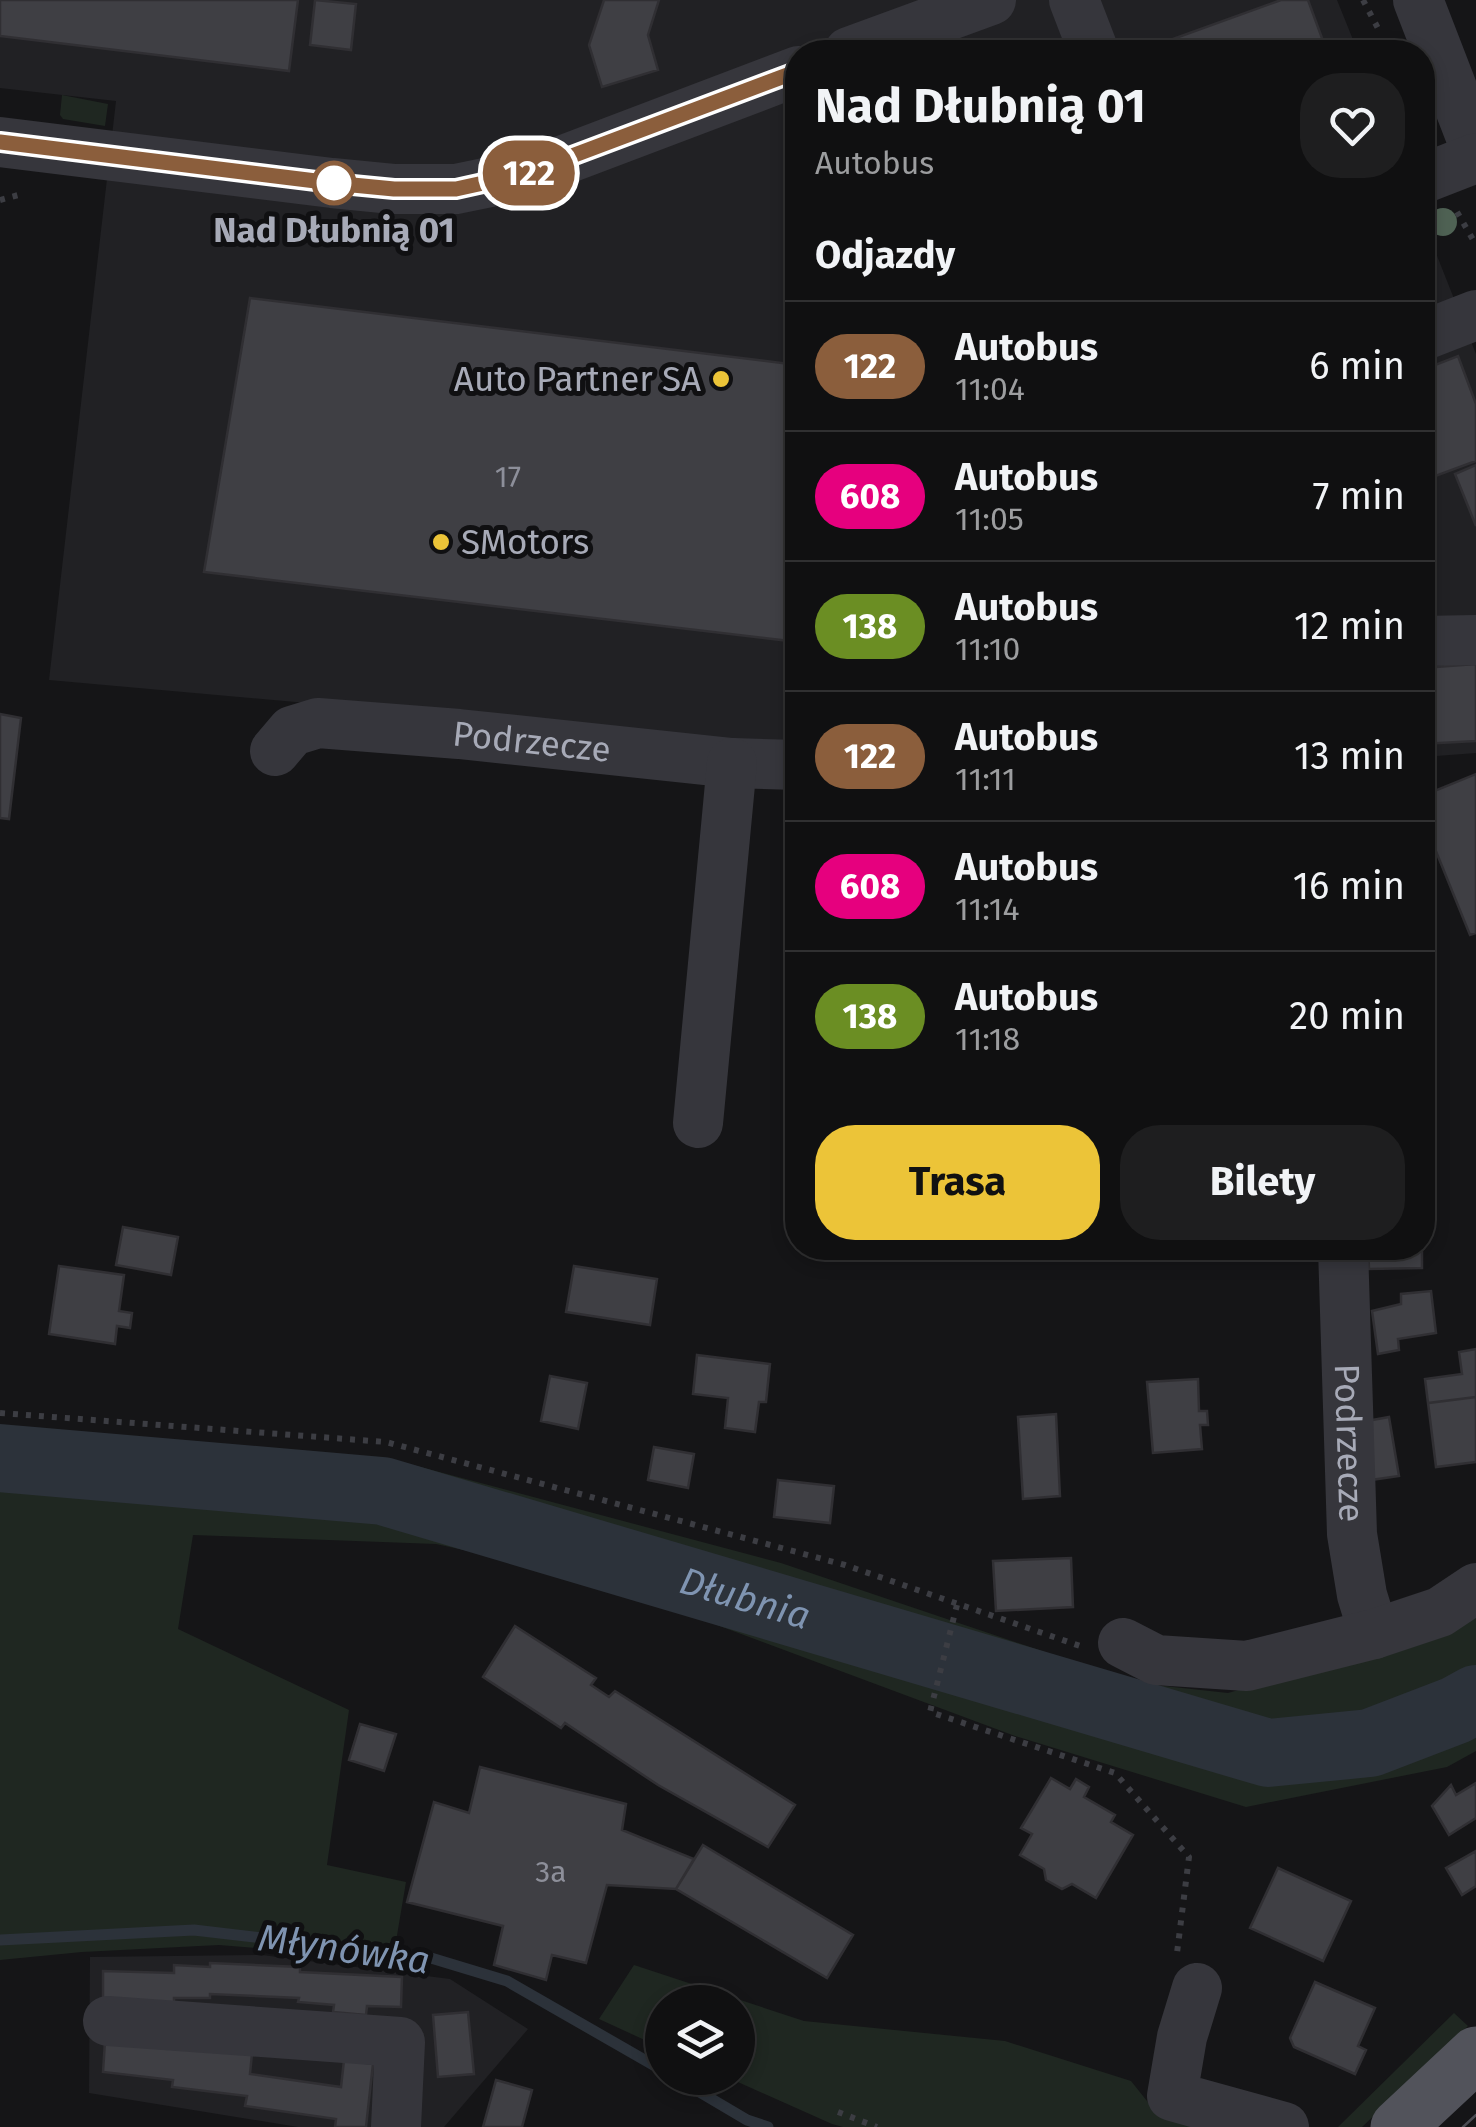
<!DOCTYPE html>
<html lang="pl">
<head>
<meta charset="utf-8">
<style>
	:root { --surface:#101011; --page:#1e1e1f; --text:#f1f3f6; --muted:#9c9d9f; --line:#303031; --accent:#ecc438 }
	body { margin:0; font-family:"Fira Sans",sans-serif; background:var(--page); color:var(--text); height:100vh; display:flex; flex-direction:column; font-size:38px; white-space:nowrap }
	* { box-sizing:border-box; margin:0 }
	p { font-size:32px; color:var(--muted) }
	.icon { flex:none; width:55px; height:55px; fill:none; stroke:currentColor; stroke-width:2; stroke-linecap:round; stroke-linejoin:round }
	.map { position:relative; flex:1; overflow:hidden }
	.details { position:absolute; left:785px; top:40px; width:650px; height:1220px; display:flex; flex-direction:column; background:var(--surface); border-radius:40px; box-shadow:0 5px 15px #0003,0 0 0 2px var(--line) }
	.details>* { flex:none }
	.badge { padding:0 20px; border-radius:32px; font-size:35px; line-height:65px }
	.tools { position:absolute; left:645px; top:1985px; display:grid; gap:20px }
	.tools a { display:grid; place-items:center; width:110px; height:110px; border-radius:50%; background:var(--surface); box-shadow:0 5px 15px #0003,0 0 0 2px var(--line); font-size:50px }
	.map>.badge { position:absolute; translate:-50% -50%; box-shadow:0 0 0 5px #fff }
	h2 { padding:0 30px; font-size:38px; line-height:90px }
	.round { display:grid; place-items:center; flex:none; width:105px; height:105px; border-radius:40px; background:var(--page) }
	.overview { display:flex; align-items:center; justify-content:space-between; height:170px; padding:0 30px }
	h1 { font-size:48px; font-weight:700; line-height:75px }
	.cta { display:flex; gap:20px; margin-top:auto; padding:20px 30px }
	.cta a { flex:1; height:115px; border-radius:40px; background:var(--accent); color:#111; font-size:40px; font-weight:700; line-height:115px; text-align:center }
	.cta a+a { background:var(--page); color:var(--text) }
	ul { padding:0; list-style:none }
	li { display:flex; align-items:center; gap:30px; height:130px; padding:0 30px; border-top:2px solid var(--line) }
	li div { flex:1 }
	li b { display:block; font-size:38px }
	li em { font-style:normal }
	li .badge { min-width:110px; font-weight:700; text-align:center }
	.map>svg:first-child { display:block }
</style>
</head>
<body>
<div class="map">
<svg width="1476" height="2127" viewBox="0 0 1476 2127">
	<rect width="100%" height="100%" fill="#151517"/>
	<path fill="#212124" d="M0,0H1337L1358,52H798L797,747L49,680L116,101L0,88Z
		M1422,218L1476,354V753L1423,757Z
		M262,1955L450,1979L528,2029L444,2127H298L89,2093L90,1957Z"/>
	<path fill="#1f2721" d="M62,95L108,104L105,126L63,119L60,115Z
		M0,1426L413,1465L781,1563L1137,1683L1228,1693L1452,1628L1476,1611V1751L1447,1767L1246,1807L1015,1736L588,1577L436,1544L193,1535L178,1629L349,1710L327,1865L406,1882L393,1959L219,1945L82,1952L0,1960Z
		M634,1965L804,2021L1005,2041L1131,2081L1159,2116L1209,2127H843L832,2124L729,2078H738V2002H662V2048L599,2019Z
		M1454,2013L1468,2026L1362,2127H1338Z"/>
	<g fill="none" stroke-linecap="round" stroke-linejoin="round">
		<path stroke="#2c323a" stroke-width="11" d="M0,1940L194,1930L431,1958L507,1981L662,2070
			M676,2078L747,2120L768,2127"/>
		<path stroke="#2c323a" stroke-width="68" id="s1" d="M0,1458L383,1491L1268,1753L1370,1743L1456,1710L1476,1699"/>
	</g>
	<path fill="#3f3f44" stroke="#302f33" stroke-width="2.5" d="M0,0H298L289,71L0,36Z
		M315,0L356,4L351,50L310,45Z
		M604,0H659L648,35L658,70L602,87L589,45Z
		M1281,0H1308L1326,49L1316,52H1137Z
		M250,298L798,365V455L793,498L798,499V642L204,572Z
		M1458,356L1476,404V461L1422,481V370Z
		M1476,465V526L1455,474Z
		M1476,664V741L1422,744V668Z
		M0,714L21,718L9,819L0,818Z
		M1476,774V933L1470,935L1422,817V796Z
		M123,1227L178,1237L171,1275L116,1265Z
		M1368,1248H1422V1268L1369,1269Z
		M59,1266L124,1275L119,1311L132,1313L130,1328L117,1326L115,1344L49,1334Z
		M574,1266L657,1279L650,1325L566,1312Z
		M1431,1291L1436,1333L1398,1339L1399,1350L1378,1354L1372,1311L1401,1304V1294Z
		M1476,1349V1397L1428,1403L1425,1379L1462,1374L1459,1352Z
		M697,1355L770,1364L766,1402H759L755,1432L725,1428L728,1398L693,1394Z
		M550,1376L587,1383L578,1429L541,1421Z
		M1198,1379L1199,1411H1207L1208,1425H1200L1202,1449L1153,1453L1147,1382Z
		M1476,1397V1462L1436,1467L1428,1403Z
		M1056,1414L1060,1496L1023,1499L1018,1417Z
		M1389,1417L1399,1476L1371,1480L1361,1422Z
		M654,1447L694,1454L688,1488L648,1480Z
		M778,1480L834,1486L830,1523L774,1517Z
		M1071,1558L1073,1607L996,1611L993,1561Z
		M515,1626L596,1678L591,1685L609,1697L615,1691L795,1805L768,1847L658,1785L565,1723L561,1728L483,1677Z
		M360,1724L396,1734L384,1771L349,1760Z
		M480,1767L626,1804L622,1830L694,1859L676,1889L607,1885L586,1963L552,1955L546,1980L494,1965L503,1926L407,1902L434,1802L469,1813Z
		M1051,1778L1070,1789L1076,1779L1089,1787L1084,1797L1115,1815L1111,1822L1133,1835L1096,1898L1072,1884L1062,1889L1046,1880L1044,1869L1020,1855L1032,1834L1021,1828Z
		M1476,1783V1818L1449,1835L1432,1806L1451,1785L1456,1795Z
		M703,1845L853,1935L827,1978L676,1889Z
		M1476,1851V1886L1462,1895L1446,1868Z
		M1278,1868L1351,1901L1323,1961L1250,1928Z
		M210,1963L300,1967V1972L402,1977L401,2007L367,2006L366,2015L333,2012L334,2005L298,2002L299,1998L210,1994V1998H174V2003L103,2001V1971L174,1973V1965L210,1967Z
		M1315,1982L1375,2008L1358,2046L1366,2050L1355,2074L1294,2047L1290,2038Z
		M468,2012L474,2074L438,2077L433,2015Z
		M105,2041L252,2054L250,2074L341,2087L344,2060L373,2064L366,2127H335L336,2119L245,2106L247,2096L172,2087L173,2080L103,2072Z
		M496,2080L532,2090L522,2127H483Z"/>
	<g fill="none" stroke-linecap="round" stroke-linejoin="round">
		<path stroke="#3c3d43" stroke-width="6" stroke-dasharray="5 8" stroke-linecap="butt" d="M1363,0L1381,34
			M0,200L22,194
			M1457,212L1476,245
			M0,1413L386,1442L845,1565L1083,1647
			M957,1605L930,1712L1115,1773L1189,1857L1177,1953
			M838,2112L877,2127"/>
		<g stroke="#36363c" stroke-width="50">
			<path d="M1074,0L1094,52"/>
			<path d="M1418,0L1476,150"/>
			<path d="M849,52L991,0"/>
			<path d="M0,142L332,183L393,189H456L524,175L798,71"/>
			<path d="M1422,179L1476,158"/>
			<path d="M1422,336L1476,315"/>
			<path d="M1422,641L1476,640"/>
			<path id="s2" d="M275,751L292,731L318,723L459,734L732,763L798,765"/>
			<path d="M698,1123L732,763"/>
			<path id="s3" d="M1343,1248L1352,1534L1362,1595L1374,1634"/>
			<path d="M1123,1643L1156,1660L1247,1666L1374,1634L1440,1612L1476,1588"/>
			<path d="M1197,1988L1182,2037L1172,2096L1284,2127"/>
			<path d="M108,2021L400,2042L396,2127"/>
		</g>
		<path stroke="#52535b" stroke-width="55" d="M1398,2127L1476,2054"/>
		<path stroke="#4b4c53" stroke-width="2.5" d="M1463,2127L1476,2115"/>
	</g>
	<circle fill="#4f6254" cx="1443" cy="222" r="14"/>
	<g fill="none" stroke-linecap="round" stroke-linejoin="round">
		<defs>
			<path id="line" d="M0,142L332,183L394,189H456L524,174L798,71"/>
		</defs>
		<use href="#line" stroke="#fff" stroke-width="22"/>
		<use href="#line" stroke="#8b5e3c" stroke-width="15"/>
	</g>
	<circle fill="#fff" stroke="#8b5e3c" stroke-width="5" cx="334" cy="183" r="20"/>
	<g fill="#ecc438" stroke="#101012" stroke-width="4">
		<circle cx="721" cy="379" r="10"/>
		<circle cx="441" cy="542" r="10"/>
	</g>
	<g text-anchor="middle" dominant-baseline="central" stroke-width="10" stroke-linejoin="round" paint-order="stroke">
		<g font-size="30" fill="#8d8f9a">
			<text x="508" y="477">17</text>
			<text x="551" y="1872">3a</text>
		</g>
		<g font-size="35" font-weight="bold" fill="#a7aab7" stroke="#101012">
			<text x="334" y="230">Nad Dłubnią 01</text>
		</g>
		<g font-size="35" fill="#a7aab7" stroke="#101012" text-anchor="end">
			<text x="701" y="379">Auto Partner SA</text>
			<text x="461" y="542" text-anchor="start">SMotors</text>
		</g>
		<g font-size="35" fill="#a7aab7" stroke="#101012">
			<text stroke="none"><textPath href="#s2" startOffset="268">Podrzecze</textPath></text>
			<text stroke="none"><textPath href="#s3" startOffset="195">Podrzecze</textPath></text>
		</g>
		<g font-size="38" font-style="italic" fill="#7f94b1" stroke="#101012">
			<text stroke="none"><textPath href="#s1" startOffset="762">Dłubnia</textPath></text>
			<text transform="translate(344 1949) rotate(8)">Młynówka</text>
		</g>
	</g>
</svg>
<div class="tools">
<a><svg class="icon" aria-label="layers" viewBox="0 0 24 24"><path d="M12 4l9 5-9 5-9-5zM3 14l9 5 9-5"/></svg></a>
</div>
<b class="badge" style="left:529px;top:173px;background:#8b5e3c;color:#fff">122</b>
<section class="details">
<div class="overview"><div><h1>Nad Dłubnią 01</h1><p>Autobus</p></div><a class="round"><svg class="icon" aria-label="heart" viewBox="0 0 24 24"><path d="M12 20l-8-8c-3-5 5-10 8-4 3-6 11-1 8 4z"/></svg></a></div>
<h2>Odjazdy</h2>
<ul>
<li><span class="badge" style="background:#8b5e3c;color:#fff">122</span><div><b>Autobus</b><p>11:04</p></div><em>6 min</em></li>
<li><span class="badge" style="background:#e6007e;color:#fff">608</span><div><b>Autobus</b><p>11:05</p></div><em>7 min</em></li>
<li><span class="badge" style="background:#6b8e23;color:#fff">138</span><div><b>Autobus</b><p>11:10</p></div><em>12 min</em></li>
<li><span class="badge" style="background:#8b5e3c;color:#fff">122</span><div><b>Autobus</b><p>11:11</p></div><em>13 min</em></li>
<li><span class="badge" style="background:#e6007e;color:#fff">608</span><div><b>Autobus</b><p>11:14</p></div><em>16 min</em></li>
<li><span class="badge" style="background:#6b8e23;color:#fff">138</span><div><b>Autobus</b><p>11:18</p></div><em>20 min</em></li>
</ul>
<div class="cta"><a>Trasa</a><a>Bilety</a></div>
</section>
</div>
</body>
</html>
